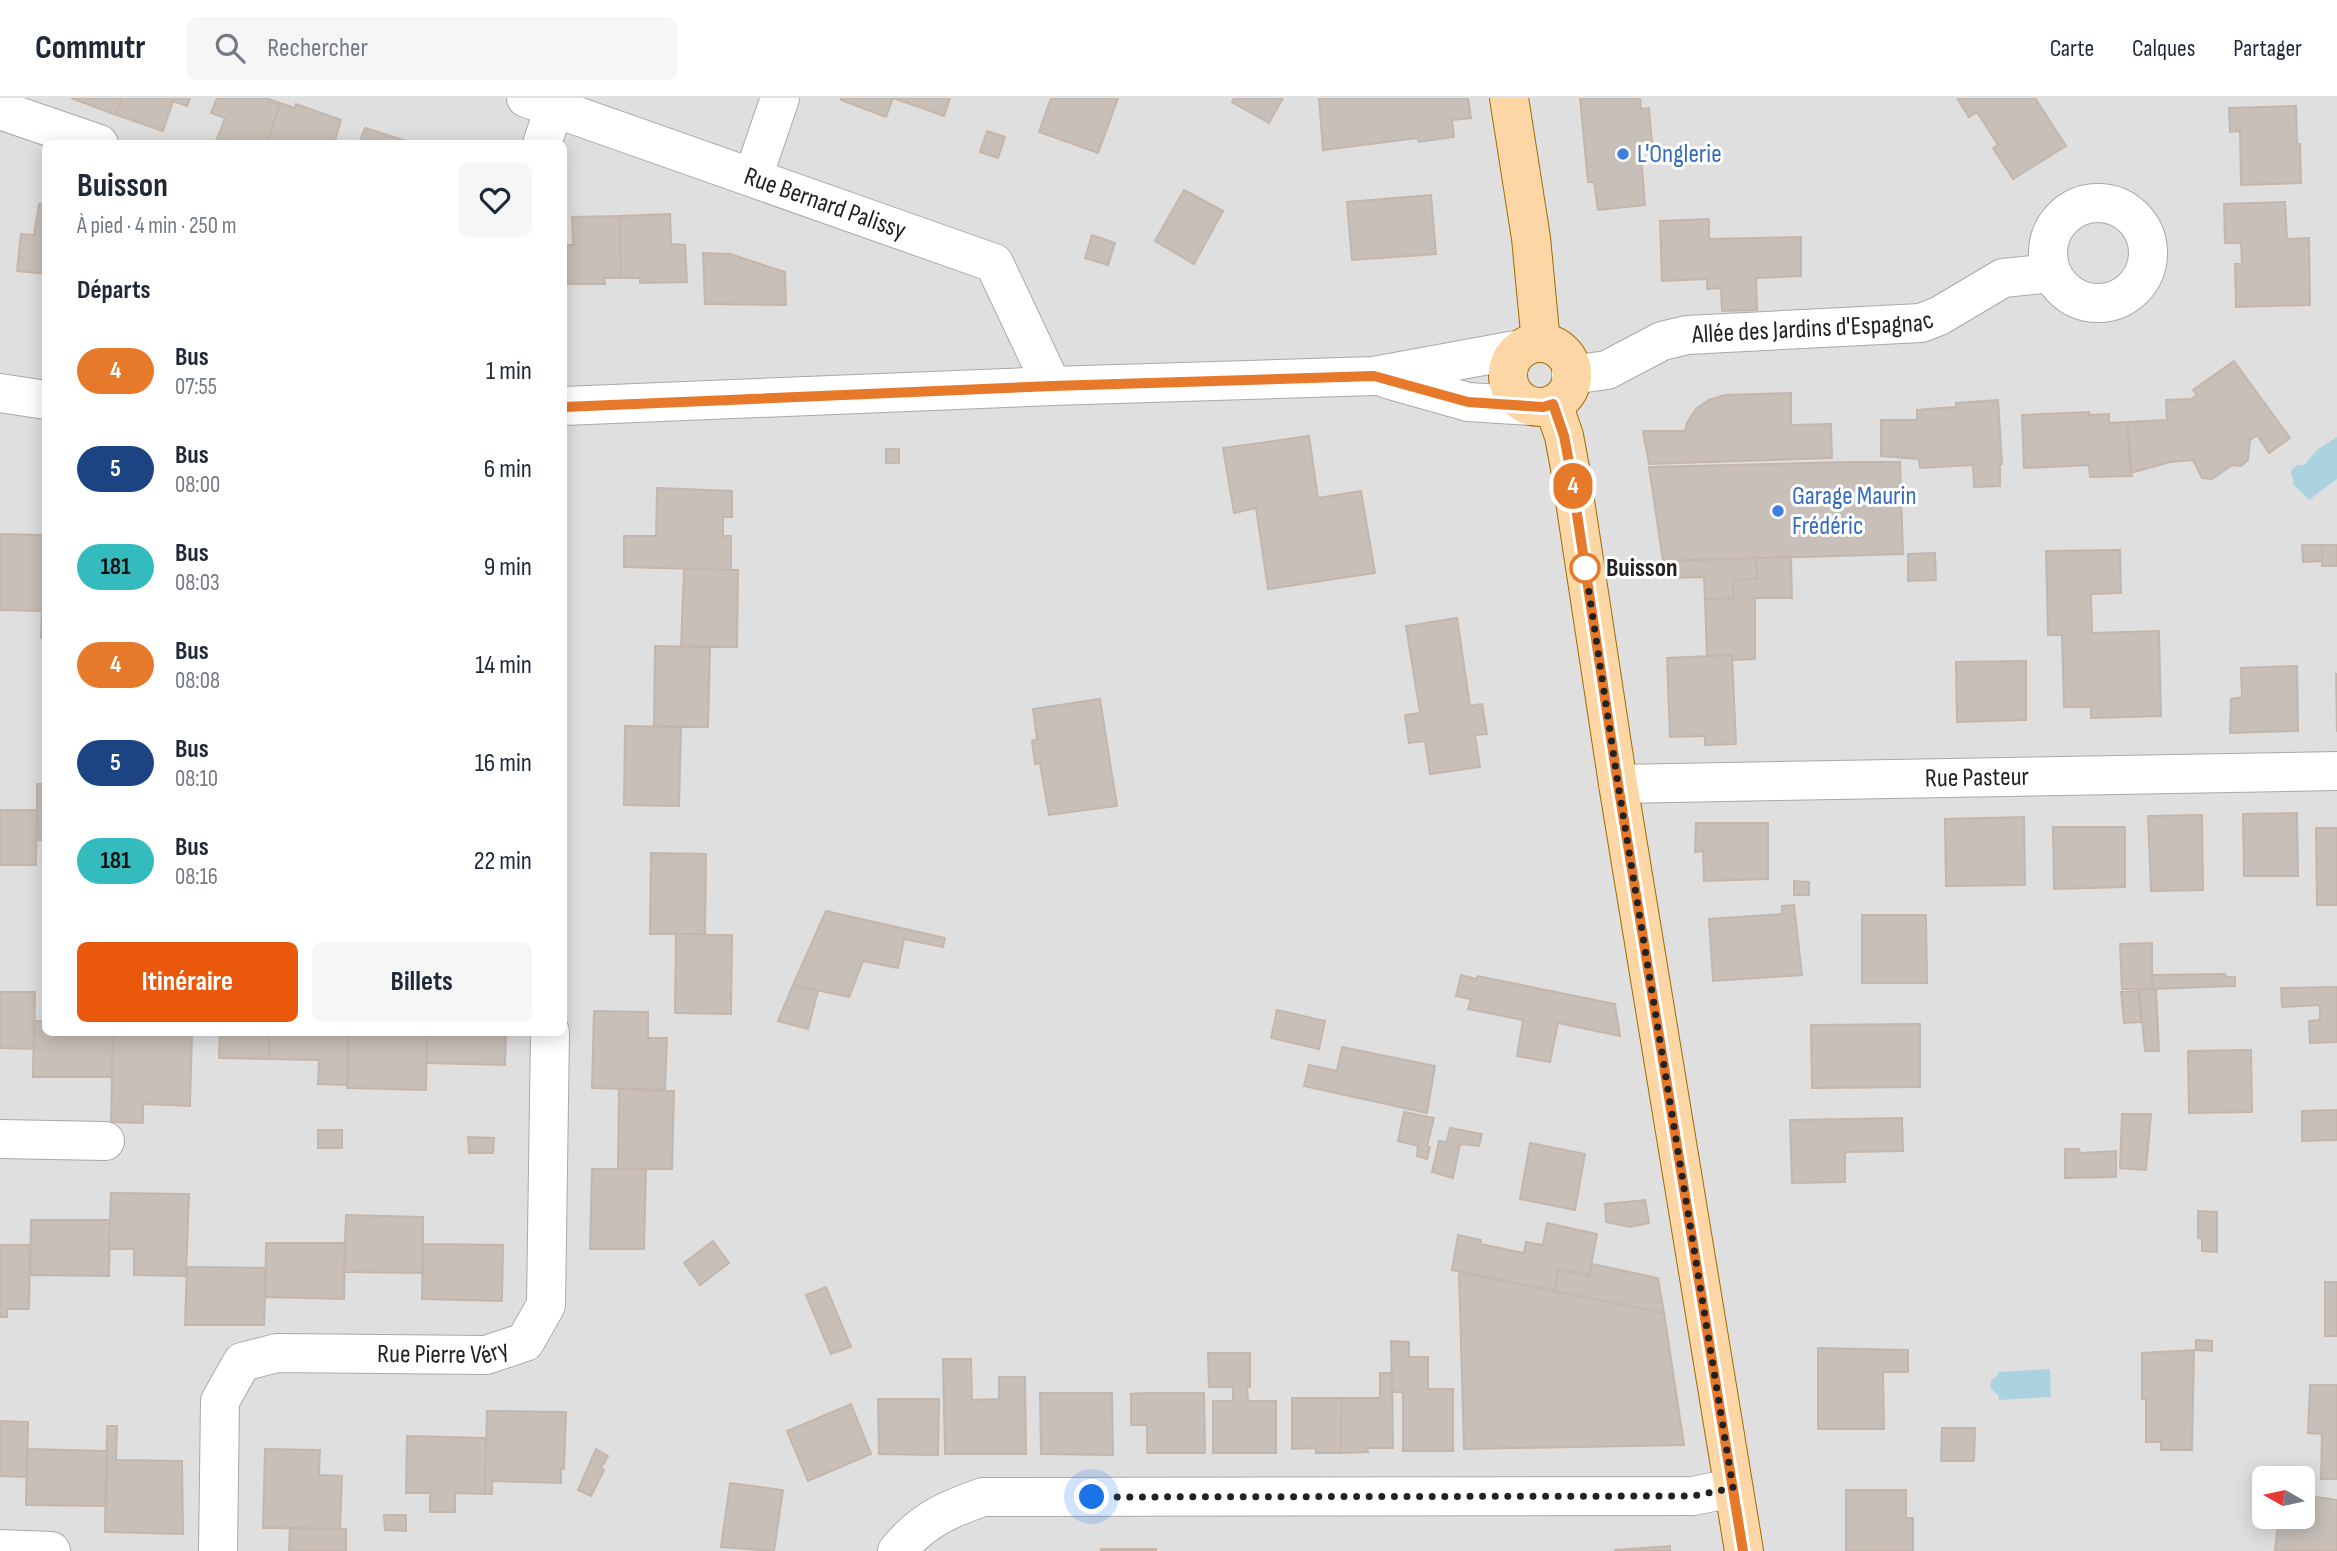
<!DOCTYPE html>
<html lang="fr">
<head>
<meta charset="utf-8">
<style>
	:root { --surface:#fff; --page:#f6f6f7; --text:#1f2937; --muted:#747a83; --line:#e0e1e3; --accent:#ea580c }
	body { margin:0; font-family:"Sofia Sans Condensed",sans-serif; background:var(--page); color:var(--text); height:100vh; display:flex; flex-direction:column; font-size:26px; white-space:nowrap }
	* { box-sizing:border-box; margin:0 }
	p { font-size:23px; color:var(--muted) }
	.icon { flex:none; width:38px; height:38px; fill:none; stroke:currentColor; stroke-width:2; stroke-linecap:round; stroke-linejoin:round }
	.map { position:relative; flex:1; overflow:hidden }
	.drawer { position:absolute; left:42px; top:42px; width:525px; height:896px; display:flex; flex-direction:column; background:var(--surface); border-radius:10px; box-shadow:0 4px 18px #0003 }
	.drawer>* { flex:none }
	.badge { padding:0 14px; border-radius:23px; font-size:24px; line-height:46px }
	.needle { width:46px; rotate:279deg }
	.fabs { position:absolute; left:2252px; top:1368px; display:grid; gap:14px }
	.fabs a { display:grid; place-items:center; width:63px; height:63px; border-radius:10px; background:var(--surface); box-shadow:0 4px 18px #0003; font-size:35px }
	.you { position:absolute; width:35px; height:35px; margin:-18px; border:5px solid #fff; border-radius:50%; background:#1a73e8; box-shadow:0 0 0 10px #1a73e833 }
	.map>.badge { position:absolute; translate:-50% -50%; box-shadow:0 0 0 4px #fff }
	h2 { padding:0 35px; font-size:26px; line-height:63px }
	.round { display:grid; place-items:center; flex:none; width:74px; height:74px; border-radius:10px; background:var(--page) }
	.headline { display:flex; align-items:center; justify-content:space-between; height:119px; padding:0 35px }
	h1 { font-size:33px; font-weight:700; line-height:52px }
	.action { display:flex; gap:14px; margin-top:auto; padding:14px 35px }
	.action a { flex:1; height:80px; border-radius:10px; background:var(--accent); color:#fff; font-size:28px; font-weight:700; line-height:80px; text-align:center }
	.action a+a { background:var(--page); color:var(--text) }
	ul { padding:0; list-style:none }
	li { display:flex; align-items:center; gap:21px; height:98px; padding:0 35px }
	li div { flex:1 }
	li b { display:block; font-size:26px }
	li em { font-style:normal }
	li .badge { min-width:77px; font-weight:700; text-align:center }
	header { display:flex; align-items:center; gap:42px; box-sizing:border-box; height:98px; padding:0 35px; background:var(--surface); border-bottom:2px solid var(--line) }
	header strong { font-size:33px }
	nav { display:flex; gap:38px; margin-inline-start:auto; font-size:24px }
	.search { width:490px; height:63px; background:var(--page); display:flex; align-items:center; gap:18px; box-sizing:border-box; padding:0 24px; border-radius:10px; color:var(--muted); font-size:26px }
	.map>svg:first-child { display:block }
</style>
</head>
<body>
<header>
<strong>Commutr</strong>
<div class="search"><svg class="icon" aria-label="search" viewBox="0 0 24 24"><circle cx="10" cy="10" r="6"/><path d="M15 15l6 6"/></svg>Rechercher</div>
<nav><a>Carte</a><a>Calques</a><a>Partager</a></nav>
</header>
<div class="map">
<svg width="2337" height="1453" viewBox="0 0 2337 1453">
	<rect width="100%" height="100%" fill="#f2efe9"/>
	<path fill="#e0dfdf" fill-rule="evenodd" d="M0,0H2337V1453H0ZM46,46H564V934H46ZM2264,1381H2303V1419H2264Z"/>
	<path fill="#aad3df" d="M2337,339V381L2309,402L2292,385L2294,383L2291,376L2292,371L2298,367H2304L2318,351Z
		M2050,1271L2051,1299L1999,1302V1298L1991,1291V1283L1998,1277V1274Z"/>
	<path fill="#c7bfb8" stroke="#c4b6ab" stroke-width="2" d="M71,0H122L116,17Z
		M122,0H190L187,8L173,3L163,33L116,17Z
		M217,0H266L280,5L267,46H215L225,20L211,15Z
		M841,0H950L944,18L893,0L886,19L841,2Z
		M1051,0H1118L1098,55L1039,34Z
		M1234,0H1283L1269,25L1232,4Z
		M1319,0H1468L1471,20L1452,22L1454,39L1419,44L1417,40L1323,52Z
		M1580,0H1640L1641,11L1649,10L1652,45L1640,46L1645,107L1598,112L1594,84H1588Z
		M1957,0H2035L2066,48L2013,81L1993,50L1998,47L1977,14L1969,19Z
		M280,5L295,10L296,6L341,22L334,46H267Z
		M2296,8L2297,46H2300L2301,85L2241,87L2240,33L2230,34L2229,10Z
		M365,30L410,44V46H359Z
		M987,33L1005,39L998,60L980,54Z
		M1184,92L1223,113L1194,166L1155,143Z
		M1431,97L1436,156L1352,162L1347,104Z
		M2285,104L2287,141L2309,140L2310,207L2236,209L2235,166H2242L2241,145H2225L2224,106Z
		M39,106H46V176L17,173L21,136L34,137Z
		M670,116L671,146L685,147L687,184L640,185V180H621L620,118Z
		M620,118L621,180H604L605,186H564V147H573L572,119Z
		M1709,121V141L1801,139V178L1756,180L1757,212L1722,213L1721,190L1707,191V181L1662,183L1660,123Z
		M1092,137L1115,145L1108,167L1085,160Z
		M703,155L730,156L785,174L786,207L705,206Z
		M2234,263L2290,340L2269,355L2257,337L2250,342L2248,362L2241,368L2232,367L2212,381L2202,380L2193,362L2170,364L2131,375L2127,324L2167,322L2166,302L2191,301L2197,297L2193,292Z
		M1791,295V327L1831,326L1832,360L1649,366L1643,333H1685L1687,325L1696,311L1709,302L1725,297Z
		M1998,302L2002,366H2000V388L1974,389L1973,367L1920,370L1919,361L1881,358V322H1917V312L1956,309V305Z
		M2089,314V317L2109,316V325L2127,324L2132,378L2090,379L2089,367L2024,370L2022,317Z
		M1309,338L1318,400L1361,393L1375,475L1268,491L1256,410L1234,415L1223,350Z
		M886,351H899V365H886Z
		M1849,364H1900L1903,456L1663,463L1649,369Z
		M657,390L732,393V419H723V438H731V472L624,469V438H656Z
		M0,436L43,437L42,513L0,512Z
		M2302,447H2322V463L2303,464Z
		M2322,447H2337V468H2322Z
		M2120,452L2121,495L2091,496L2092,535L2159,533L2161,618L2091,620V609H2064L2062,537H2048L2046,453Z
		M1935,455L1936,482L1908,483V456Z
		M1791,459L1792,500H1755V561L1733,562L1732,557L1707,558L1705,501L1734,500L1733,482L1757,481L1756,460Z
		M1756,460L1757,481L1733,482L1734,500L1705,501L1704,479L1667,480L1660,463Z
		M43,471H46V540H41Z
		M684,471L738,472L737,549L681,548Z
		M1457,520L1470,608L1482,606L1487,636L1475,637L1480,669L1430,676L1425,643L1409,645L1405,617L1420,615L1406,528Z
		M655,548L710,549L708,629L654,628Z
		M1732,557L1736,646L1705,647V638L1670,639L1667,560Z
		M2026,563V622L1957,624L1956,564Z
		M2297,568L2298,633L2230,635L2231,601L2242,599L2241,570Z
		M2336,576H2337V634Z
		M1100,601L1117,708L1049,717L1040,665L1035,666L1032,643L1037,641L1033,611Z
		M625,628L681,629L679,708L624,707Z
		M37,686H46V742H37Z
		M0,712H37L36,767H0Z
		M2297,715L2298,778H2244L2243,716Z
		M2202,717L2203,792L2151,793L2148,718Z
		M2024,719L2025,787L1946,788L1945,721Z
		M1696,725H1768V781L1704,783L1703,753L1695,754Z
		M2053,729H2125V789L2054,791Z
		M2316,730H2337V807H2317Z
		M651,755L706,756L705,836H650Z
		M1794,783L1809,784V797H1794Z
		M1794,807L1802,877L1713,883L1709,821L1782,816V808Z
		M826,813L945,840L943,849L904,841L898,870L863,863L849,899L793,887Z
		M1862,817H1926L1927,885H1862Z
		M676,836L732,837L731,916L675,915Z
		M2152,845V891H2122L2120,846Z
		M2225,876L2226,879H2235V888L2152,891V877Z
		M1461,877L1476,881L1478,878L1615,906L1620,938L1558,925L1550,964L1517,958L1523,922L1468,911L1471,901L1456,898Z
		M793,887L818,893L808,931L778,923Z
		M2337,889V944L2310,945L2309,923L2320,922V907L2282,909L2281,890Z
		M2139,891H2156L2159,953H2145Z
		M2138,893L2141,924L2124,925L2121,894Z
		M0,894H35L34,951L0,950Z
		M1277,912L1325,923L1319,951L1271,940Z
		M594,913L648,914V940H667L665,992L592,990Z
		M34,923H46V934H113L112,979H33Z
		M1920,926V989L1812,990L1811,927Z
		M113,934H192L190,1008L143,1006V1025L111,1024Z
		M220,934H269V961L219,960Z
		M269,934H348V987L318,986L319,962L269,961Z
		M401,934H427L426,992L347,990L348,935L401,937Z
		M427,934H506L505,967L426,965Z
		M1342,949L1435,968L1427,1015L1304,988L1309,967L1337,973Z
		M2251,952L2252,1014L2189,1015L2188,953Z
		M619,991L674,993L672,1071H618Z
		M2337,1012V1042L2302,1043V1013Z
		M1404,1014L1434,1020L1427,1048L1430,1049L1427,1061L1417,1058L1418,1048L1398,1043Z
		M2122,1016H2151L2146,1072L2120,1070Z
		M1902,1020L1903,1053L1845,1054V1084L1792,1085L1790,1022Z
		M1450,1030L1482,1036L1479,1048L1460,1046L1453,1080L1432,1074L1439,1043L1447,1044Z
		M318,1032H342V1050H318Z
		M468,1039L494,1040L493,1055H469Z
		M1530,1045L1585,1056L1575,1112L1520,1101Z
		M2065,1051H2079L2080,1055L2116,1053V1079L2065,1080Z
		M592,1071H646L644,1151H590Z
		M111,1095L189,1096L186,1178L134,1177V1151H109Z
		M1645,1102L1649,1125L1630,1129L1606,1124L1605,1106Z
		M2198,1113L2217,1114V1154L2202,1153V1141L2198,1140Z
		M346,1117L423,1119V1175L344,1174Z
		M31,1122H110L109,1178L30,1177Z
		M1547,1125L1597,1136L1589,1178L1559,1171L1554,1193L1452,1172L1458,1137L1481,1142L1480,1146L1524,1155L1526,1144L1543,1147Z
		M713,1143L729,1165L700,1187L684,1165Z
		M266,1145H345L344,1201L265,1199Z
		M423,1146L503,1147L502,1203L422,1201Z
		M0,1147H30L29,1211H7V1219H0Z
		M1592,1166L1658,1180L1664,1215L1554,1193L1559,1171L1589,1178Z
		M187,1169L266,1170L264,1227H185Z
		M1459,1174L1664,1215L1684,1347L1464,1351Z
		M2325,1184H2337V1238H2325Z
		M826,1189L851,1249L831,1256L806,1197Z
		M2196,1242L2212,1243V1253L2196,1252Z
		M1391,1243L1409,1244V1259H1428V1291H1453V1353H1403V1294H1392Z
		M1818,1250L1908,1252V1274H1883L1884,1331H1818Z
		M2194,1252L2192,1352H2161V1344H2146V1301H2142V1255Z
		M1208,1255H1250V1289H1247L1248,1303H1276V1355H1213V1303H1233V1289H1209Z
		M943,1261H971L972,1302L999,1301V1279H1025L1026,1356H945Z
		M1380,1275H1392L1393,1350H1367L1368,1354L1341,1355L1342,1300H1380Z
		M2310,1287H2337V1381H2321L2322,1336L2308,1335Z
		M1040,1295H1112L1113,1357L1041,1356Z
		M1146,1295H1204L1205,1355H1147V1327H1131V1296Z
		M1292,1300H1342L1341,1355H1316V1350L1292,1351Z
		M878,1301H939L938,1357L879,1356Z
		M851,1306L871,1356L808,1383L787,1333Z
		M487,1313L566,1314L564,1371L561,1370V1385L492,1383V1396H485Z
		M0,1323L28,1324L27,1379L0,1378Z
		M107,1328H117L116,1362L182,1363L183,1436L105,1434Z
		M1942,1330H1975L1974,1363H1941Z
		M407,1338L486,1340L485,1396L455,1395V1414H430V1395H406Z
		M27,1351L107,1353L106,1408L26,1407Z
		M265,1351L320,1352L319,1377L342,1378L340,1431L263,1430Z
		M596,1351L608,1358L601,1370L604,1372L591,1398L578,1392Z
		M730,1385L783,1392L774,1453L721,1449Z
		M1846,1392H1906V1420H1913V1453H1846Z
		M2303,1397L2337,1402V1453L2275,1452L2279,1419H2303Z
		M384,1417H406V1433L385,1432Z
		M290,1430L346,1431V1453H289Z
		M1670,1448V1453L1614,1452Z
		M1101,1451H1156V1453H1101Z"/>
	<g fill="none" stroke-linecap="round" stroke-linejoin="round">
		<defs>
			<g id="minor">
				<path id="s1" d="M526,0L994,165L1052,288"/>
				<path d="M0,12L99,46"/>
				<path d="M542,46L554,10"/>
				<path d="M753,79L780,0"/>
				<circle cx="2098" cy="155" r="50"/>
				<path id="s2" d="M1571,277L1607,272L1662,243L1687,237L1921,225L1939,218L2003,180L2052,175"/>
				<path d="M1387,281L1468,304L1532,308"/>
				<path d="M0,295L46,302"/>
				<path d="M564,308L1052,288L1374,278L1521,251"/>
				<path id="s3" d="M1618,686L2337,673"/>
				<path d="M0,1041L105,1043"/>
				<path d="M0,1451L51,1453"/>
				<path id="s4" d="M218,1453L220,1303L242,1264L277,1255L486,1257L525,1244L546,1207L550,934"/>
				<path d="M897,1453C923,1422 946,1412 983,1399L1693,1398L1733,1390"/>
			</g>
			<path id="major" d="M1509,0L1531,140L1541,245
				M1508 277a32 32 0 1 1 64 0a32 32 0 1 1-64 0Z
				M1553,306L1564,338L1570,370L1618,686L1744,1453"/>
		</defs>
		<use href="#minor" stroke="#a9a9a9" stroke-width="40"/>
		<use href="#major" stroke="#a06b00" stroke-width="40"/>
		<use href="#minor" stroke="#fff" stroke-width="38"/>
		<use href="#major" stroke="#fcd6a4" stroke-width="38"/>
	</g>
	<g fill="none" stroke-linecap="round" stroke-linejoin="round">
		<defs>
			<path id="line" d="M564,309L1052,288L1374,278L1468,304L1543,309L1553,306L1564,338L1570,370L1618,686L1743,1453"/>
		</defs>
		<use href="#line" stroke="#fff" stroke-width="16"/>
		<use href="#line" stroke="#e7792b" stroke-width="10"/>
		<path stroke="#222" stroke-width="7" stroke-dasharray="0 12.6" d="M1092,1399L1693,1398L1733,1390L1618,686L1584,461L1585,470"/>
	</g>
	<g fill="#3f7fe0" stroke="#fff" stroke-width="2.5">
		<circle cx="1623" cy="56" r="7"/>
		<circle cx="1778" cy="413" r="7"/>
	</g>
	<circle fill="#fff" stroke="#e7792b" stroke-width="3.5" cx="1585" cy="470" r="14"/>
	<g text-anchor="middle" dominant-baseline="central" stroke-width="6" stroke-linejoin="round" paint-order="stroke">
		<g font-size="26" fill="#366cbe" stroke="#fff" text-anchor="start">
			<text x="1637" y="56">L'Onglerie</text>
			<text x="1792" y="398">Garage Maurin<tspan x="1792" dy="30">Frédéric</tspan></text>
		</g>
		<g font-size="26" fill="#222" stroke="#fff">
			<text stroke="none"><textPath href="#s1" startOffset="317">Rue Bernard Palissy</textPath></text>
			<text stroke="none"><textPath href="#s2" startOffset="250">Allée des Jardins d'Espagnac</textPath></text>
			<text stroke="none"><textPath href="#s3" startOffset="359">Rue Pasteur</textPath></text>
			<text stroke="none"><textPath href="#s4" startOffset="397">Rue Pierre Véry</textPath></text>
		</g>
		<g font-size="26" font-weight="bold" fill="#222" stroke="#fff" text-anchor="start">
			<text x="1606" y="470">Buisson</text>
		</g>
	</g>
</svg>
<div class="fabs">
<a><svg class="needle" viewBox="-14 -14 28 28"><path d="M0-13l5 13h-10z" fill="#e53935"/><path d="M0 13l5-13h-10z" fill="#747a83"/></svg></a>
</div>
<div class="you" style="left:1092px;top:1399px"></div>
<b class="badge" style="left:1573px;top:388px;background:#e7792b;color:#fff">4</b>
<section class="drawer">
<div class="headline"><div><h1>Buisson</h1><p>À pied · 4 min · 250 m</p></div><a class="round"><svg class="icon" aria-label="heart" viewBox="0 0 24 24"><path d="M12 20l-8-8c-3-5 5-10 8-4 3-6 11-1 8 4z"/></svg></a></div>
<h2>Départs</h2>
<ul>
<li><span class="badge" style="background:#e7792b;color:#fff">4</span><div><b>Bus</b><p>07:55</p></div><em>1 min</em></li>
<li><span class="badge" style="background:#1c4482;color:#fff">5</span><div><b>Bus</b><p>08:00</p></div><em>6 min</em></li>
<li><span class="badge" style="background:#33bbbd;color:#111">181</span><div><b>Bus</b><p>08:03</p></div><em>9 min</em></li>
<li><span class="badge" style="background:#e7792b;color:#fff">4</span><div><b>Bus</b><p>08:08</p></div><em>14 min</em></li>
<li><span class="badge" style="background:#1c4482;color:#fff">5</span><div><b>Bus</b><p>08:10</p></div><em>16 min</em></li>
<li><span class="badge" style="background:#33bbbd;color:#111">181</span><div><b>Bus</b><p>08:16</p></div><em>22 min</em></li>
</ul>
<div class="action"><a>Itinéraire</a><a>Billets</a></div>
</section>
</div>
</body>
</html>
